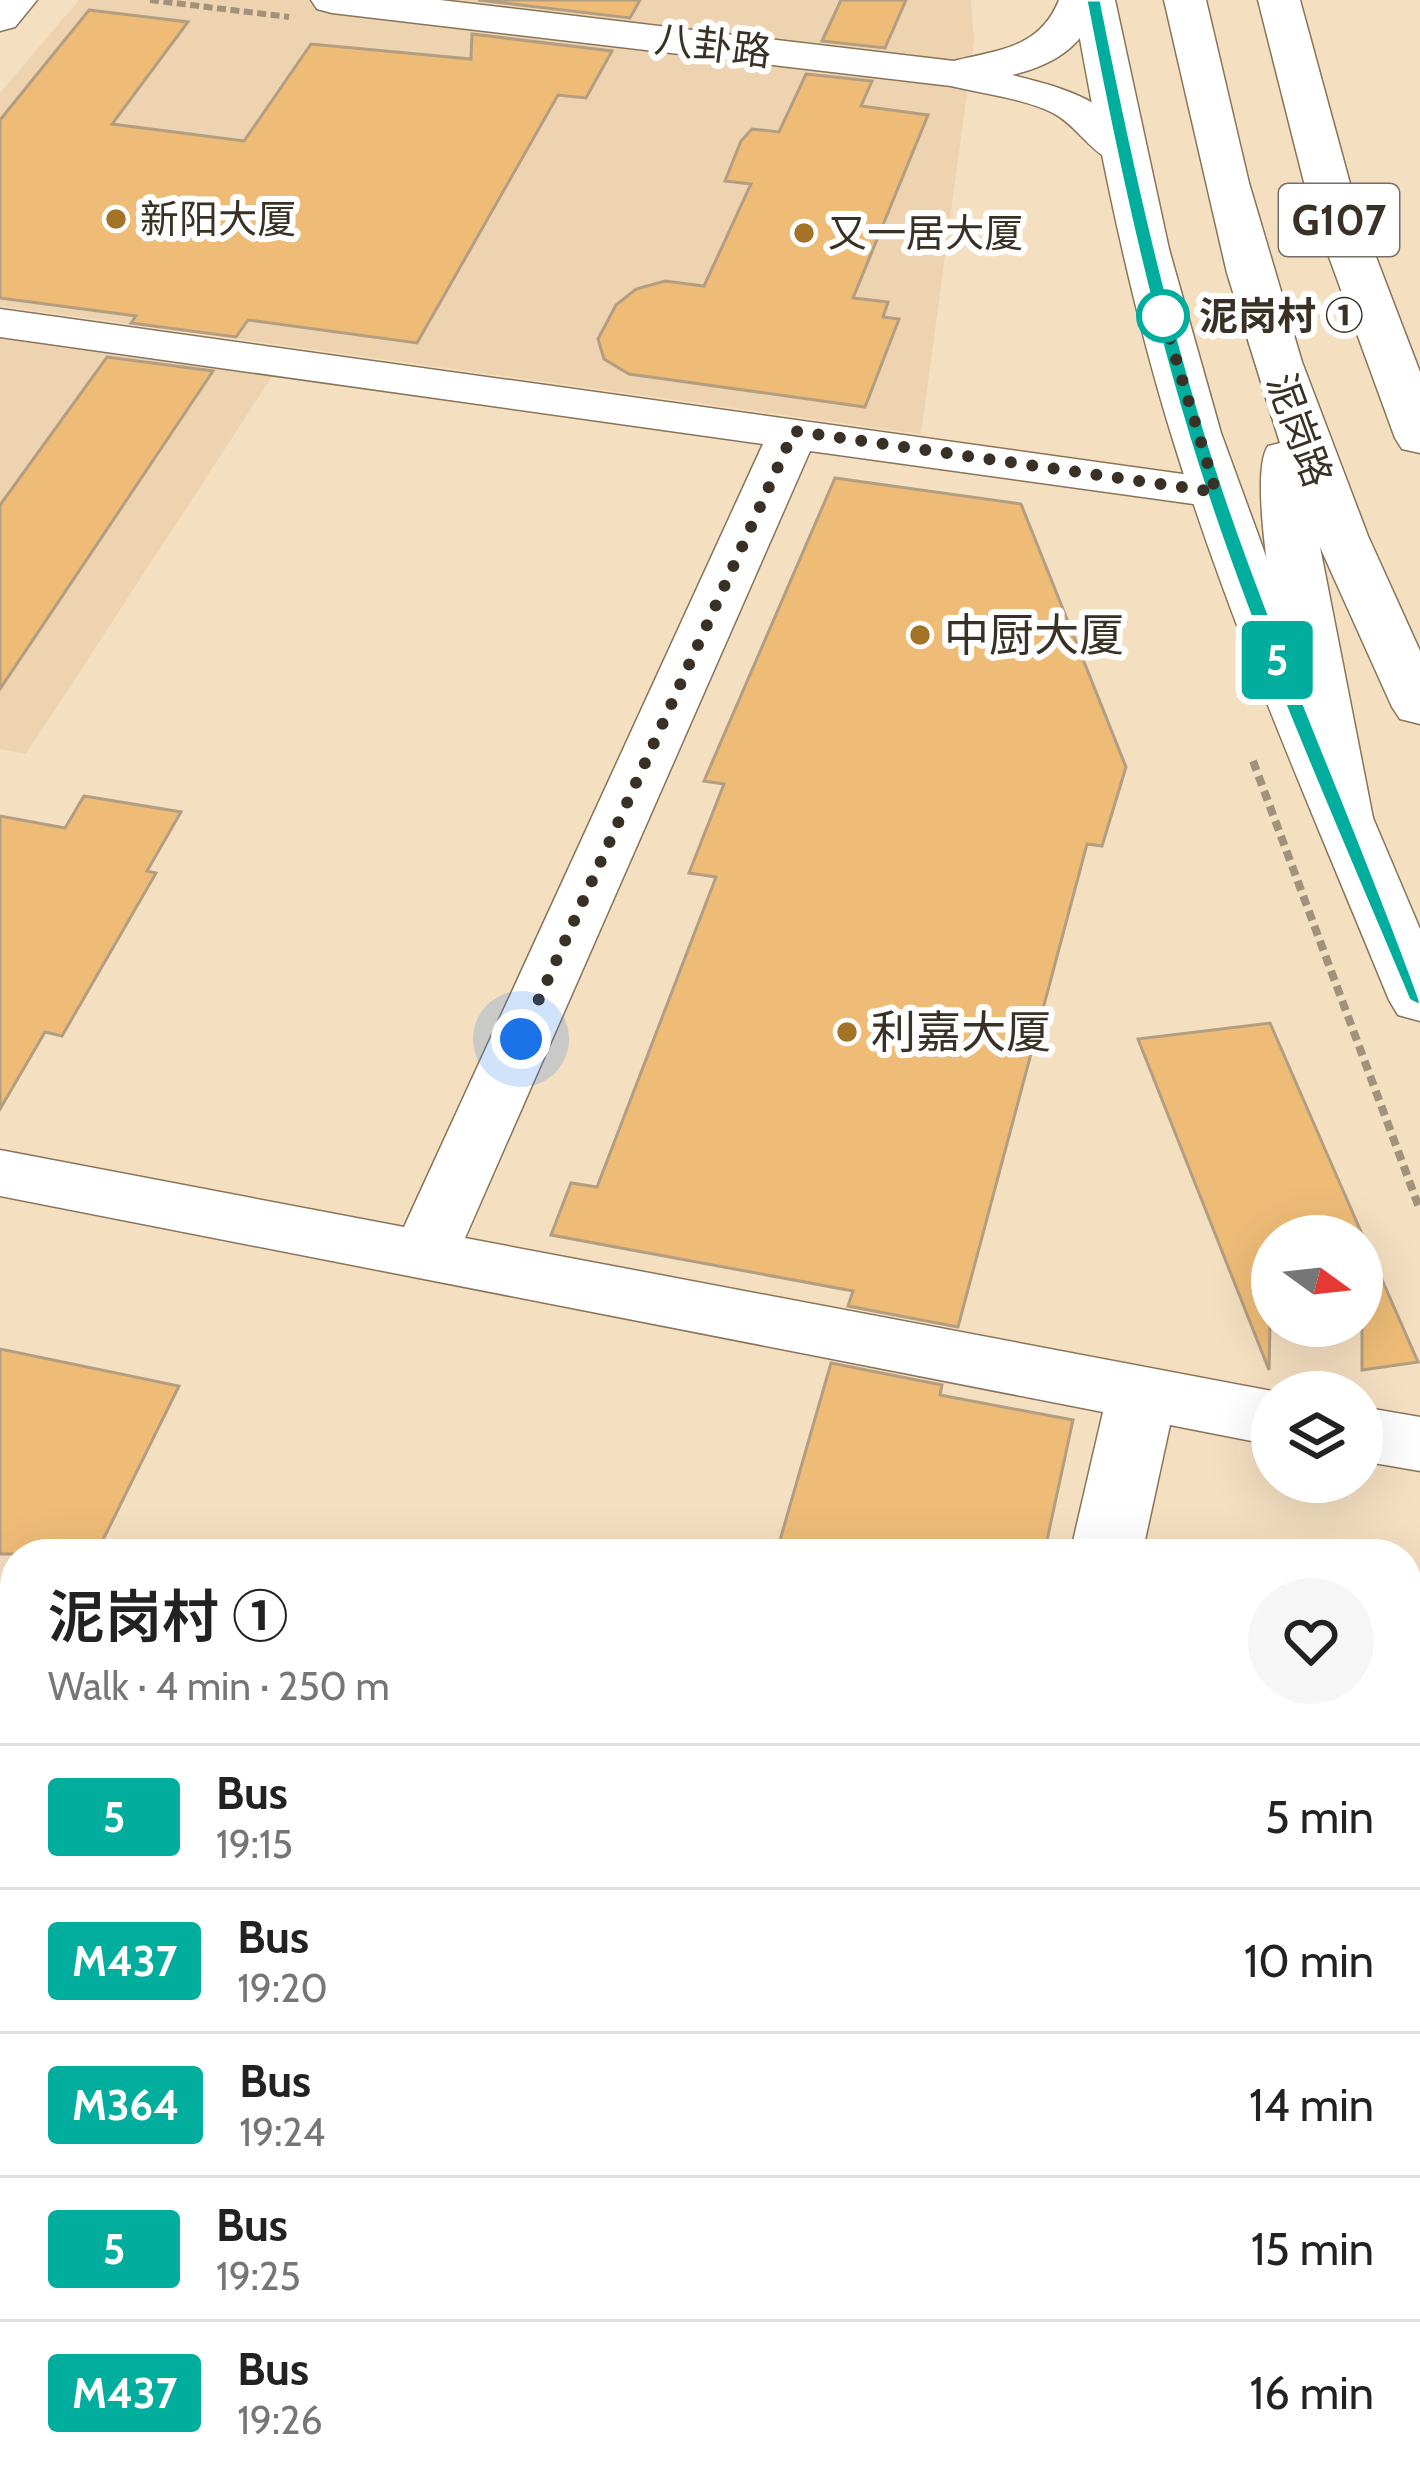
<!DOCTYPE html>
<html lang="en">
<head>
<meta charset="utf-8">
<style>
	:root { --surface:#fff; --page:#f6f6f6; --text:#222; --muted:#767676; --line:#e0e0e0 }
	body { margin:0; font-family:Cabin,"Noto Sans SC",sans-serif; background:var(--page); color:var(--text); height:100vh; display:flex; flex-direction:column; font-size:45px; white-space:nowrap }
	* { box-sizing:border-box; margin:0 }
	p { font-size:39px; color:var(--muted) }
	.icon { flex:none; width:66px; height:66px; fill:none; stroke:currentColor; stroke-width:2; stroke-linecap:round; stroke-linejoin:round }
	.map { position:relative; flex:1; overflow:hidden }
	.drawer { position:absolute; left:0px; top:1539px; width:1422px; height:951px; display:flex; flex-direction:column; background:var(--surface); border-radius:48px 48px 0 0; box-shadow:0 12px 48px #0002 }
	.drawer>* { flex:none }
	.badge { padding:0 24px; border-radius:9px; font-size:42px; line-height:78px }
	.needle { width:78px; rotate:105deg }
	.controls { position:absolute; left:1251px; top:1215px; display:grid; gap:24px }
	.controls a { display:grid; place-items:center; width:132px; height:132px; border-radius:50%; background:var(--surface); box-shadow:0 12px 48px #0002; font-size:60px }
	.you { position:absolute; width:60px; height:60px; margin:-30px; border:9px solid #fff; border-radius:50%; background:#1a73e8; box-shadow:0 0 0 18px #1a73e833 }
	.map>.badge { position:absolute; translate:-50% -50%; box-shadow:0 0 0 6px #fff }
	.round { display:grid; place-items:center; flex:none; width:126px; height:126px; border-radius:63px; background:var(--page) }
	.overview { display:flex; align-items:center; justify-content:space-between; height:204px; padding:0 48px }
	h1 { font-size:57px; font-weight:600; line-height:90px }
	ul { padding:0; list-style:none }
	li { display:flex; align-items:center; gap:36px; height:144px; padding:0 48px; border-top:3px solid var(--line) }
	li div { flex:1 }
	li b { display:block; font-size:45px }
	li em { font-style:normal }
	li .badge { min-width:132px; font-weight:700; text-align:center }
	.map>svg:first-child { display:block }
</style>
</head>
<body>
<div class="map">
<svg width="1420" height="2488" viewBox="0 0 1420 2488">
	<rect width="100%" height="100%" fill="#f5dfc1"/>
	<path fill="#edd3b0" d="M79,0H971L974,41L921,434L0,306V93Z
		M0,336L273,375L26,754L0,749Z"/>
	<path fill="#eebc77" stroke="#b39e82" stroke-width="3" d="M478,0H640L630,18Z
		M841,0H906L885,48L822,41Z
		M89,10L188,22L112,124L244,141L311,44L471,59L472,34L612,51L586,98L558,95L417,343L248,320L236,337L131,323L136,316L0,298V120Z
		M806,74L872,81L861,106L928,115L853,298L888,302L883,317L899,319L865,407L629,374L604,359L598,339L616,305L636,289L665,281L704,286L751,184L725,181L741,141L752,129L779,132Z
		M107,357L213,371L0,689V505Z
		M835,478L1021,504L1126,767L1102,846L1087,844L958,1327L848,1306L853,1291L551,1235L571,1183L597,1187L716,877L689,873L724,784L704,781Z
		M84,796L181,812L147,871L156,873L62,1036L45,1032L0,1109V816L65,828Z
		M1270,1023L1362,1234L1418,1362L1362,1370V1236H1272L1269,1370L1138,1039Z
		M0,1349L179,1386L96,1554H0Z
		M831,1363L942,1385L940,1395L1073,1420L1044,1554H776Z"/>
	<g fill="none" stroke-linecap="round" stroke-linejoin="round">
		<defs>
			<path id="minor" d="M0,309L1233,481L1241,492L1233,503L1215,507L810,451L465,1238L1272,1391V1445L1170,1425L1142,1554H1070L1103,1412L0,1196V1150L404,1227L763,444L0,337Z
				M1362,1407L1420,1417V1471L1362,1461Z
				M853,2475H943L940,2488H850Z"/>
			<path id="tertiary" d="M0,0H37L15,27L0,31Z
				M311,0H440L954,61C999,50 1040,48 1059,0H1101C1085,45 1057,64 1012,75C1069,89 1110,101 1145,152L1138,162C1098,171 1085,130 1053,113C1023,98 983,94 951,86L332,13L317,9Z"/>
			<path id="primary" d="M1073,0H1115L1169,249L1221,433L1290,622L1420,929V1021L1398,1015L1389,1000C1313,814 1231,629 1172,437C1128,294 1099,147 1073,0Z"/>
			<path id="trunk" d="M1164,0H1206L1249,183L1302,362L1368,536L1420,651V724L1400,719L1392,707L1320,547L1373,818L1364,831L1344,837L1324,831L1315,818C1303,758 1240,486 1268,446L1280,443L1227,273Z
				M1258,0H1300L1355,202L1420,372V453L1402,449L1395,438L1309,202Z"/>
		</defs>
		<use href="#minor" stroke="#887459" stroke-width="3"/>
		<use href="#tertiary" stroke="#887459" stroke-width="3"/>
		<use href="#primary" stroke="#887459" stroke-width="3"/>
		<use href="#trunk" stroke="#887459" stroke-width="3"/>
		<path stroke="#a2927c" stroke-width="6" stroke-dasharray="9 4.5" stroke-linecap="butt" d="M150,0L289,17"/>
		<path stroke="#a2927c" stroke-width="8" stroke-dasharray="10 6" stroke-linecap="butt" d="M1253,761L1420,1210"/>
		<use href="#minor" fill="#fff" fill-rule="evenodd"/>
		<use href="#tertiary" fill="#fff" fill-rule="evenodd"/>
		<use href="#primary" fill="#fff" fill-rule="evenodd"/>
		<use href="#trunk" fill="#fff" fill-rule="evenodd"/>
	</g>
	<path fill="#01ad9c" stroke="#fff" stroke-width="3" d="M1086,0H1101C1134,167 1171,333 1225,494C1284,667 1360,833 1420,1000V1006L1409,1000C1339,833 1264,666 1207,494C1153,332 1118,167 1086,0Z"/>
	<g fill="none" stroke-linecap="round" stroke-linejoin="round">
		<path stroke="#393125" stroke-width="12" stroke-dasharray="0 21.6" d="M521,1039L794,431L1216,492L1163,316"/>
	</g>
	<g fill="#a37327" stroke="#fff" stroke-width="4.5">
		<circle cx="116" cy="219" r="12"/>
		<circle cx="804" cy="233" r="12"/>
		<circle cx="920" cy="635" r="12"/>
		<circle cx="847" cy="1032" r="12"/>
	</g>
	<circle fill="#fff" stroke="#01ad9c" stroke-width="6" cx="1163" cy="316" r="24"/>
	<g text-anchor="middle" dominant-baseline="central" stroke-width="12" stroke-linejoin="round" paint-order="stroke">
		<g font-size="39" fill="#393125" stroke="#fff">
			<text transform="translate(713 45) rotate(7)">八卦路</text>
			<text transform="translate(1300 430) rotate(70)">泥岗路</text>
		</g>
		<g font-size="39" fill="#393125" stroke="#fff" text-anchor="start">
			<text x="140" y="219">新阳大厦</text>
			<text x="828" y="233">又一居大厦</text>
		</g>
		<g font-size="39" font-weight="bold" fill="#393125" stroke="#fff" text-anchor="start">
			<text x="1199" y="316">泥岗村 ①</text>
		</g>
		<rect fill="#fff" stroke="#746f66" stroke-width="3" x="1279" y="184" width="120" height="72" rx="9"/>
		<g font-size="42" font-weight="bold" fill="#393125">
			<text x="1339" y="220">G107</text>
		</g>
		<g font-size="45" fill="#393125" stroke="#fff" text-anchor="start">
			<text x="944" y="635">中厨大厦</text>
			<text x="871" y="1032">利嘉大厦</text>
		</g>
	</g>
</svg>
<div class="controls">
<a><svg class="needle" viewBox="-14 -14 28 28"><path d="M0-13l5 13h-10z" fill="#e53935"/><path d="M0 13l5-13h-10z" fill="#767676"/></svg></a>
<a><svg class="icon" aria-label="layers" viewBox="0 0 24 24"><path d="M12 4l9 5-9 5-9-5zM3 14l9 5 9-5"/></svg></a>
</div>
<div class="you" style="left:521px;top:1039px"></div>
<b class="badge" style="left:1277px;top:660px;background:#01ad9c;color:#fff">5</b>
<section class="drawer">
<div class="overview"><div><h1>泥岗村 ①</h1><p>Walk · 4 min · 250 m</p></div><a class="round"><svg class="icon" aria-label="heart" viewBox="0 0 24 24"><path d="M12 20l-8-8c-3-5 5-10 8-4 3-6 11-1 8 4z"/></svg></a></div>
<ul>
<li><span class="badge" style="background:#01ad9c;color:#fff">5</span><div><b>Bus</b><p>19:15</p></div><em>5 min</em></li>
<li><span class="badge" style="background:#01ad9c;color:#fff">M437</span><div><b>Bus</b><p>19:20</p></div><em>10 min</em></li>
<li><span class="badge" style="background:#01ad9c;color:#fff">M364</span><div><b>Bus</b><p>19:24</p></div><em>14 min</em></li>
<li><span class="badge" style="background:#01ad9c;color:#fff">5</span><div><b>Bus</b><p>19:25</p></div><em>15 min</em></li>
<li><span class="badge" style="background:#01ad9c;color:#fff">M437</span><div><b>Bus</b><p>19:26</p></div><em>16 min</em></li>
</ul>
</section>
</div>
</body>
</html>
